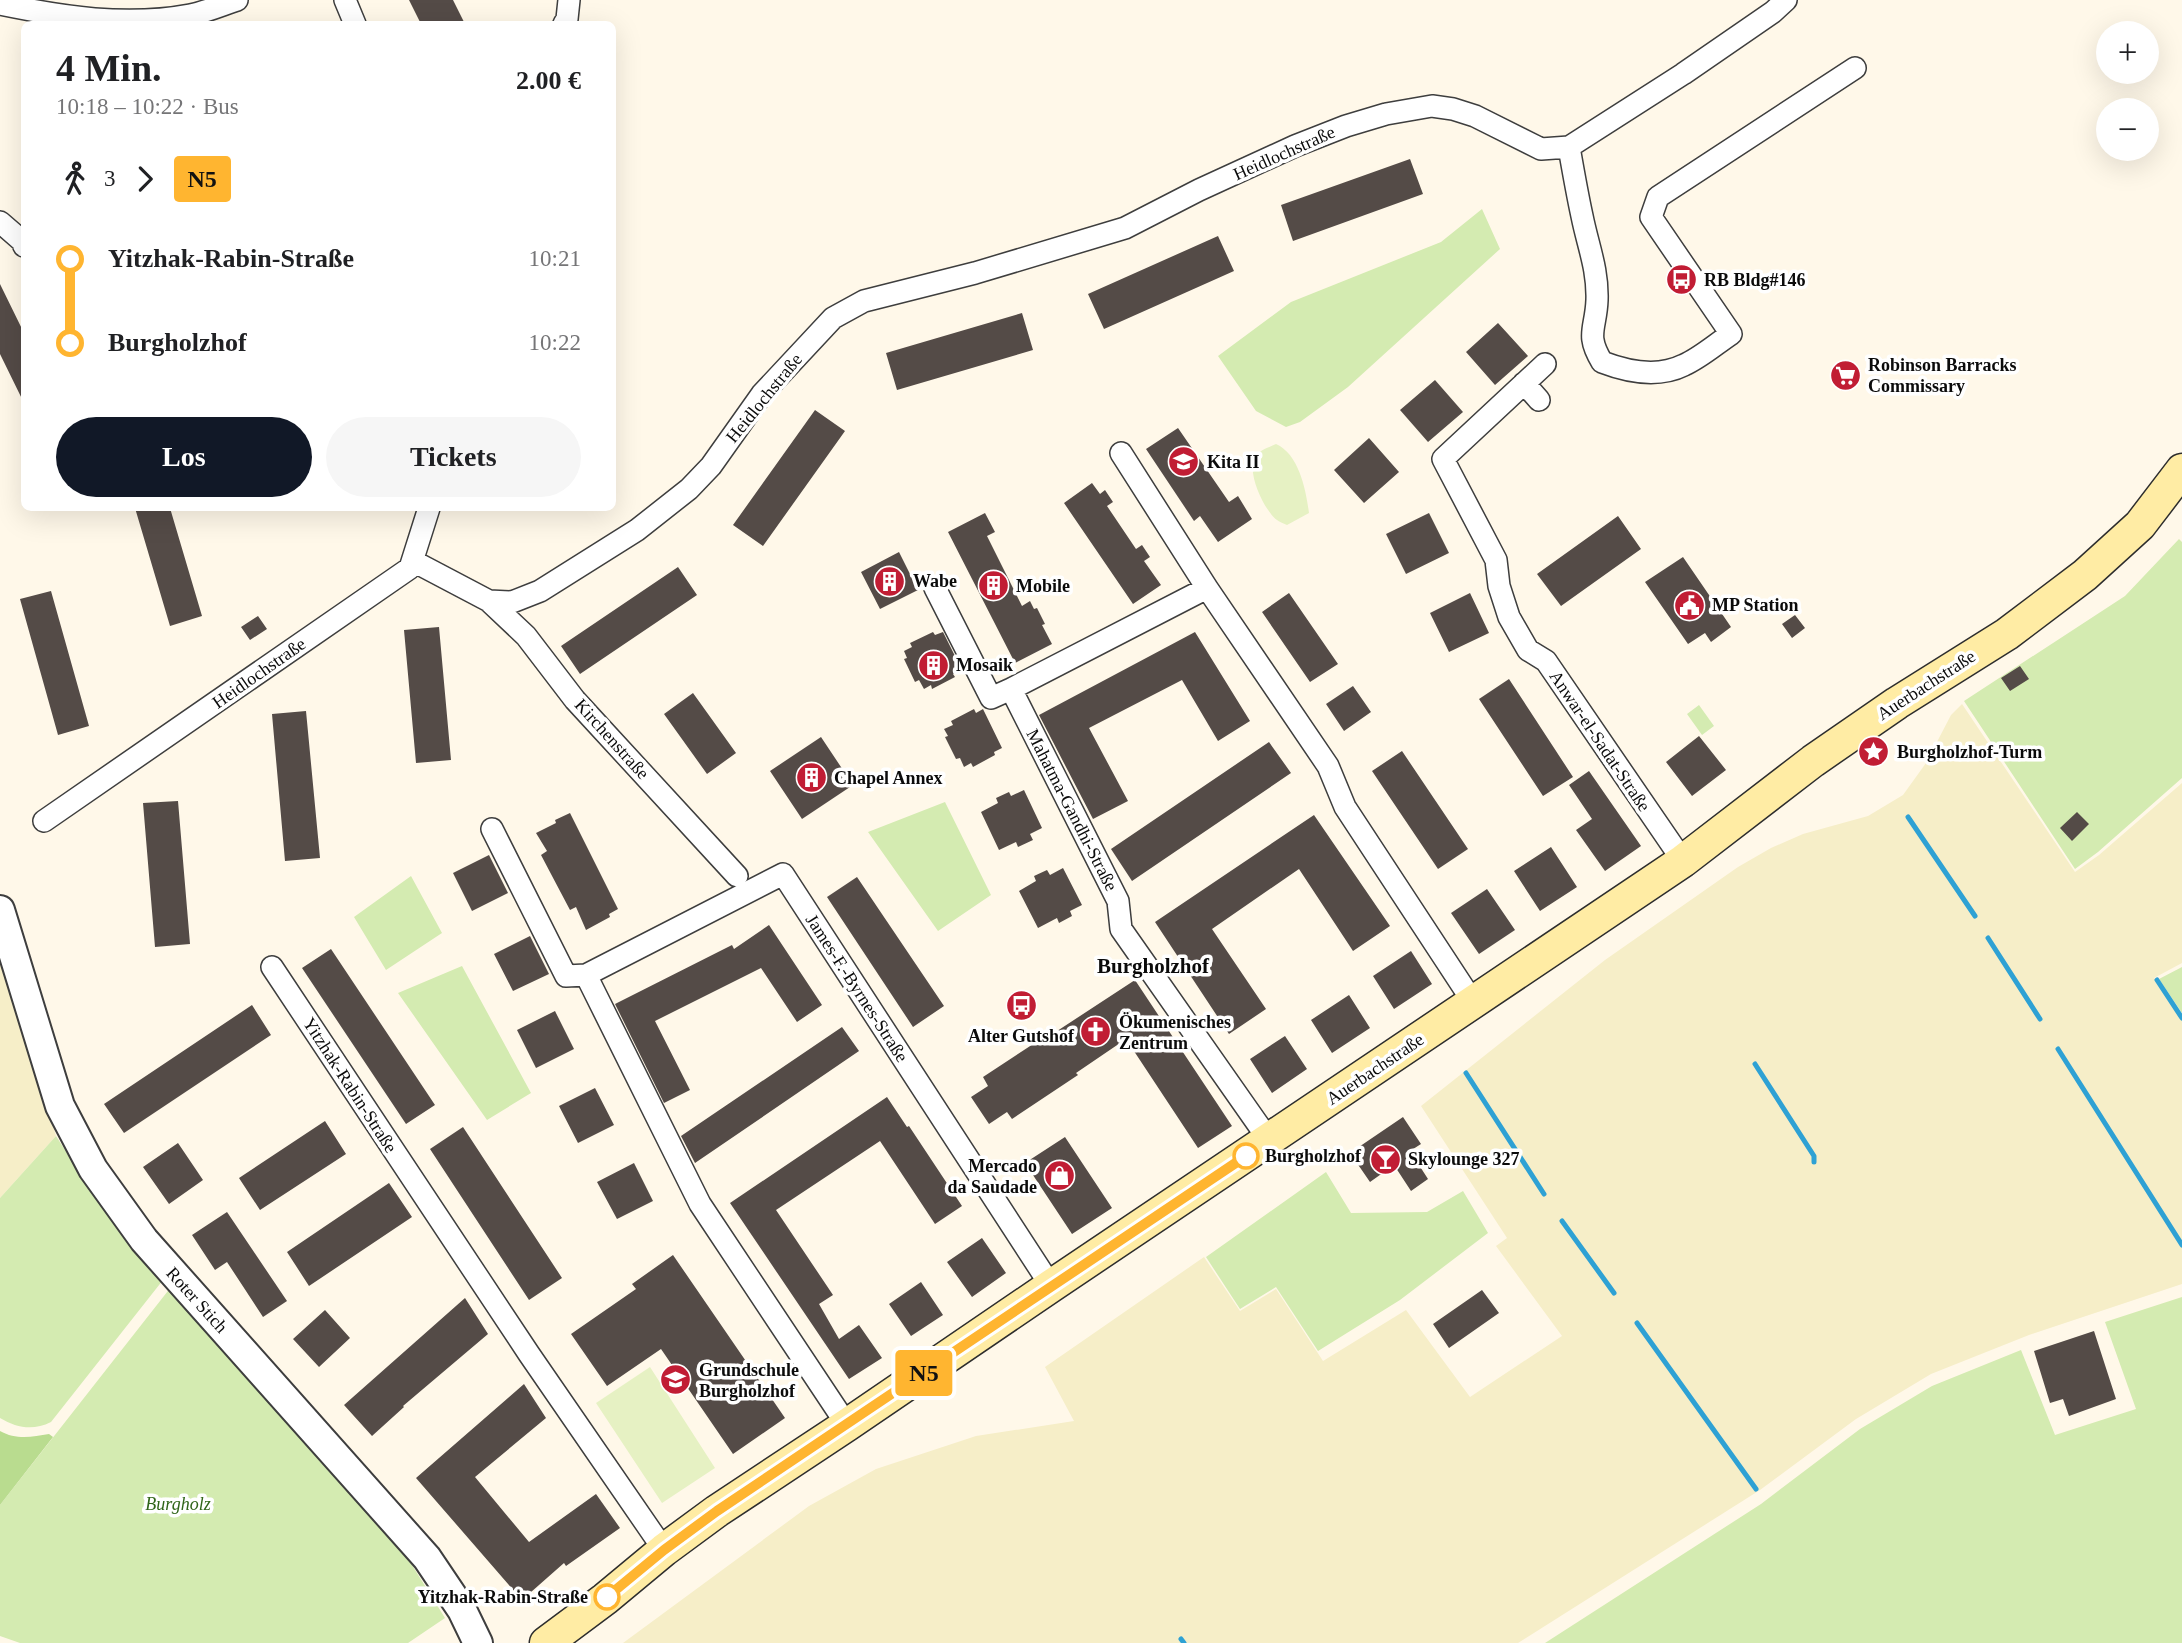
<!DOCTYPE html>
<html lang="de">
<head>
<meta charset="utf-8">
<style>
	:root { --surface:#fff; --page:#f6f6f6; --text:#202124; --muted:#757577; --accent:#111827 }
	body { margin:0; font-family:"Times New Roman",serif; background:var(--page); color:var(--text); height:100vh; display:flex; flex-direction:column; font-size:26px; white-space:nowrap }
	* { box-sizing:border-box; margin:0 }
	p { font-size:23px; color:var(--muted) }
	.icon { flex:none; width:38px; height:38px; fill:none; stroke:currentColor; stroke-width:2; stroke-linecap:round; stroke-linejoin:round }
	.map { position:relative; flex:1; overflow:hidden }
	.sheet { position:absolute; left:21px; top:21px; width:595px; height:490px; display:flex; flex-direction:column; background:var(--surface); border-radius:10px; box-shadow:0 7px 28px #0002 }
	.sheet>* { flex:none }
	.badge { padding:0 14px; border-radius:5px; font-size:24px; line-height:46px }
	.buttons { position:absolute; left:2096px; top:21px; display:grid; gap:14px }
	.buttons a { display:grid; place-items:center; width:63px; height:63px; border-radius:50%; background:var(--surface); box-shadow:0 7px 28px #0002; font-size:35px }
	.map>.badge { position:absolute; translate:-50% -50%; box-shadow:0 0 0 4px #fff }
	.legs { display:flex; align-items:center; gap:10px; height:77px; padding:0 35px; font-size:23px }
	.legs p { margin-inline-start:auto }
	.head { display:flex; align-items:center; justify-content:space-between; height:119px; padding:0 35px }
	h1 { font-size:38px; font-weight:600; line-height:52px }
	.button { display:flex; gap:14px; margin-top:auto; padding:14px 35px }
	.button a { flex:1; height:80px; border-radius:42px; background:var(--accent); color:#fff; font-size:28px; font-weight:600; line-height:80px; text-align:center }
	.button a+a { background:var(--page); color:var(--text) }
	ul { padding:0 35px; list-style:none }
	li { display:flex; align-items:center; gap:24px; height:84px; font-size:26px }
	li i { display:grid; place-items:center; width:10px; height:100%; margin:0 9px; background:currentColor }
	li i::after { content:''; width:18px; height:18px; margin:-9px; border:5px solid; border-radius:50%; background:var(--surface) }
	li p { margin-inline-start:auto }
	li:first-child i { background:linear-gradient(#0000 50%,currentColor 0) }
	li:last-child i { background:linear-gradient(currentColor 50%,#0000 0) }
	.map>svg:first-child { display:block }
</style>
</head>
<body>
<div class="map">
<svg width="2182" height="1643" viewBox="0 0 2182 1643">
	<rect width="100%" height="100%" fill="#fff8e9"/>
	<path fill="#f6eec8" d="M1962,704L2075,872L2099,855L2182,783V963L2154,978L2182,1020V1284L2029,1335L1931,1374L1856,1419L1760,1490L1518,1643H623L809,1506L876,1469L976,1436L1074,1421L1045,1367L1204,1257L1240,1311L1276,1289L1323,1361L1406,1310L1470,1397L1562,1336L1496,1246L1507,1238L1421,1106L1605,960L1738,867L1771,848L1803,834L1868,816L1903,795L1926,763L1951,715Z
		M0,948L56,1136L0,1198Z"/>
	<path fill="#d4ebb1" d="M1482,209L1500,249L1348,387L1300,422L1286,427L1256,411L1218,356L1291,302L1441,242Z
		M2179,539L2182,542V778L2098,852L2075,869L1964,701L2125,596Z
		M1699,705L1714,726L1702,735L1687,714Z
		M945,802L991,895L938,931L868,832Z
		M411,876L442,933L386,970L354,917Z
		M462,966L531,1093L487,1120L398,993Z
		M2182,967V1013L2159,979Z
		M56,1136L81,1175L163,1280L51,1422C33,1431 17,1428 0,1418V1198Z
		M1326,1172L1351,1213L1427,1212L1463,1191L1488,1233L1400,1300L1318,1351L1276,1287L1240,1309L1206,1257Z
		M171,1287L347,1485L412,1565L445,1618L408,1643H20L0,1636V1505Z
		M2182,1297V1643H1545L1761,1504L1860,1429L1932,1386L2021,1350L2055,1435L2136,1409L2105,1322Z"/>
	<path fill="#b9dc8f" d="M0,1431C16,1440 32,1437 49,1434L53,1437L0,1505Z"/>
	<path fill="#e6f1c3" d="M1276,444C1299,454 1306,490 1309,513L1287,525C1283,523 1279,522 1277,520C1264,510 1248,475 1254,460C1258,450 1268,448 1276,444Z
		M650,1367L715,1468L662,1503L596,1403Z"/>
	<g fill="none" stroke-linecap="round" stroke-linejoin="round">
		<path stroke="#2ea1d4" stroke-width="5" d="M1908,817L1975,916
			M1988,938L2040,1019
			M2157,980L2182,1018
			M2058,1049L2182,1245
			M1755,1064L1814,1156V1162
			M1466,1073L1544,1194
			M1562,1221L1614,1293
			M1637,1323L1756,1489
			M1181,1639L1184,1643"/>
	</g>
	<path fill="#544b47" d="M409,0H453L465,24H421Z
		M1410,159L1423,194L1293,241L1281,205Z
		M1218,236L1234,271L1104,329L1088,294Z
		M0,284L24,333V403L0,354Z
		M1022,313L1033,350L897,390L886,353Z
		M1498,323L1528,356L1495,385L1466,352Z
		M1435,380L1463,412L1428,442L1400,410Z
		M815,410L845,431L763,546L733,525Z
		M1178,428L1229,502L1238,496L1252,519L1218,542L1200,516L1194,521L1146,449Z
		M1369,438L1399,472L1364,503L1334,470Z
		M1092,483L1100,494L1105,490L1113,502L1107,506L1136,549L1142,545L1150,557L1144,561L1161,585L1133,604L1064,503Z
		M135,508H170L202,616L170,626Z
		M985,513L995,532L987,536L1022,606L1030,601L1034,609L1037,608L1045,624L1042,625L1052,644L1015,663L948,532Z
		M1429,513L1449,553L1406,574L1386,534Z
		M1618,516L1641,549L1561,606L1537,574Z
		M899,552L918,590L880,609L861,572Z
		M1683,557L1731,627L1711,642L1705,633L1688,644L1645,582Z
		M678,567L697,595L580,674L561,646Z
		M51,591L89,726L58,735L20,599Z
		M1289,593L1338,664L1310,682L1262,612Z
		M1470,593L1489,633L1449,652L1430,613Z
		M1795,615L1805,628L1792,638L1782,624Z
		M258,616L267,629L250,640L241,627Z
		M439,627L451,760L416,763L404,630Z
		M933,632L935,635L943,632L962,670L953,674L955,677L932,689L931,685L924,689L919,680L915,682L904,659L907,658L904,651L912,647L910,643Z
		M1195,632L1250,721L1218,741L1182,680L1089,728L1128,801L1093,819L1039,715Z
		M2020,666L2029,679L2010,691L2001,678Z
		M1509,679L1573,777L1543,796L1479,699Z
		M1353,686L1371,712L1344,731L1326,704Z
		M693,693L736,753L707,774L664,714Z
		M974,709L976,713L983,709L1002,748L994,752L995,755L973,767L971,763L964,767L960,758L956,759L945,737L948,736L944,729L953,725L951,721Z
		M306,711L320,858L285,861L272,714Z
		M1699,736L1726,770L1692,796L1666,762Z
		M821,737L853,785L802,819L770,771Z
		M1269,742L1291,773L1132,881L1111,849Z
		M1402,751L1468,849L1438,869L1372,771Z
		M1589,771L1641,846L1605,871L1576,830L1592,819L1569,785Z
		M1024,790L1042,828L1030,834L1033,840L1018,847L1016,842L999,850L981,812L998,803L996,798L1009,792L1011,796Z
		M178,801L190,944L155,947L143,803Z
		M2077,812L2089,824L2072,841L2060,828Z
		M570,813L618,909L609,914L610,917L586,930L576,907L570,910L551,874L541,855L547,851L536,833L556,823L555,820Z
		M1314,815L1390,926L1353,951L1299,869L1212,929L1266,1009L1229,1034L1155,922Z
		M1551,847L1577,887L1540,911L1514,871Z
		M489,855L508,893L472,911L453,873Z
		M1063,868L1082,905L1070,911L1072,916L1059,923L1057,918L1038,928L1019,891L1036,881L1034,876L1047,870L1050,875Z
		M857,877L944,1006L913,1027L827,897Z
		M1487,889L1515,930L1479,954L1451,913Z
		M769,925L822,1005L797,1022L761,968L655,1021L690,1090L664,1103L615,1004L732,945L734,949Z
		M530,936L549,974L513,991L494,954Z
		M331,949L435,1105L406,1124L302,968Z
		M1411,951L1432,984L1394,1009L1373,976Z
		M1135,980L1232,1126L1198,1148L1126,1039L1076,1073L1078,1075L1012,1119L1007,1112L989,1124L971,1097L988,1086L983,1077L1050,1033L1051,1035Z
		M1349,995L1370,1028L1332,1053L1311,1020Z
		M252,1005L271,1035L124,1133L104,1104Z
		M555,1011L574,1049L536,1068L517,1030Z
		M842,1027L859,1051L695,1163L681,1136Z
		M1285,1036L1307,1069L1272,1093L1250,1059Z
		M595,1088L614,1125L578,1143L559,1106Z
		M887,1097L907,1127L909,1126L962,1206L935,1224L880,1141L776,1210L833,1295L819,1304L839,1339L859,1325L882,1358L849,1379L730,1203Z
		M1403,1117L1421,1144L1410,1151L1428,1179L1411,1191L1394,1165L1370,1182L1350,1153Z
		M325,1121L346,1154L260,1210L239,1178Z
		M463,1127L562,1278L529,1300L430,1149Z
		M1065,1137L1112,1208L1072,1234L1025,1163Z
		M178,1143L203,1180L169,1204L143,1167Z
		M634,1163L653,1201L617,1219L597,1182Z
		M389,1183L412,1217L309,1286L287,1252Z
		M227,1212L287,1301L263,1317L227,1262L215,1270L192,1235Z
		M982,1238L1006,1273L972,1297L947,1262Z
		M673,1255L785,1418L733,1454L661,1349L607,1386L571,1334L636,1289L632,1284Z
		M921,1282L943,1315L911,1336L889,1304Z
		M1482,1290L1499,1313L1449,1348L1433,1324Z
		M465,1298L488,1334L403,1406L404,1407L372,1436L344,1405Z
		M325,1310L350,1338L319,1367L293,1339Z
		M2094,1331L2116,1399L2069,1416L2063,1399L2050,1403L2034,1351Z
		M524,1384L546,1418L475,1477L529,1542L596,1494L620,1528L566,1566L564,1563L522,1600L416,1478Z"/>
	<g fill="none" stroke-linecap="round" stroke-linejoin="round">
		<defs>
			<path id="minor" d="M345,0L355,24
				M1786,0L1773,12L1683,74L1569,147C1573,170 1577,193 1582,216C1588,246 1598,269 1597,300C1596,329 1585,334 1602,362C1628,372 1658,378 1684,365C1700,358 1716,344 1731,334L1651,217L1658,197L1855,68
				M0,4C63,17 126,27 190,15C206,12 222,5 237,0
				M564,24L567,19L569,0
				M0,222L22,241L24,246
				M1545,364L1443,459L1496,560L1499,586L1509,617L1528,650L1546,661L1683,861
				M1524,383L1539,400
				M1121,453L1207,588
				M413,561L489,601L512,602L540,591L637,530L689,489L711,466L762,394L833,318L864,301L975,273L1125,228L1199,190L1295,146L1346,126L1386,114L1432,106L1453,109L1475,116L1541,149L1569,147
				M935,588L991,698L1011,689L1118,901L1121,929L1269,1140
				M489,601L526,636L575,700L737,876
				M1011,689L1207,588L1328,766L1345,807L1473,1002
				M44,821L410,568L429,508
				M492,829L566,976L586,975L783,874L1051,1286
				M272,967L529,1354L664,1550
				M586,975L700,1204L847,1425"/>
			<path id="tertiary" d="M0,910L60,1106L93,1169L144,1240L427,1558L462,1610L478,1643"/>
			<path id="secondary" d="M546,1643L605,1599L664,1550L717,1511L847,1425L1051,1286L1683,861L1813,761L1897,703L2007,634L2085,575L2140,525L2182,470"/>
		</defs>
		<use href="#minor" stroke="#3e3e3e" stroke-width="24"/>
		<use href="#tertiary" stroke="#3e3e3e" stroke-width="32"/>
		<use href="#secondary" stroke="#2d2d2d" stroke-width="35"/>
		<use href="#minor" stroke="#fff" stroke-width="21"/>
		<use href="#tertiary" stroke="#fff" stroke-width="28"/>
		<use href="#secondary" stroke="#ffeca4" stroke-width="32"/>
	</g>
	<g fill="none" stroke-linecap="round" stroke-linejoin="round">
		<defs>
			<path id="line-1" d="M607,1597L664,1550L717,1511L1246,1156"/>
		</defs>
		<use href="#line-1" stroke="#fff" stroke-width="16"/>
		<use href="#line-1" stroke="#ffb530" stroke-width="10"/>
	</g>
	<defs>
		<symbol id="bus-disc" viewBox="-11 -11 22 22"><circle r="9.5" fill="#c11d34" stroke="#fff"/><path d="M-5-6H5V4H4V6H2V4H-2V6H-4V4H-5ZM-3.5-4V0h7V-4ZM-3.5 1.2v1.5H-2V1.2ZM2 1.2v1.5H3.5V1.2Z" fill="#fff"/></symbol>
		<symbol id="supermarket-disc" viewBox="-11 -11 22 22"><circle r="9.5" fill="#c11d34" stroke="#fff"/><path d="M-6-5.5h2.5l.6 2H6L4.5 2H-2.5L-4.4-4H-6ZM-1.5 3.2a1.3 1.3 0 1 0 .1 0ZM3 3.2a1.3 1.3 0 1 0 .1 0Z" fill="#fff"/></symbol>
		<symbol id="school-disc" viewBox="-11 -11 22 22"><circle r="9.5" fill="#c11d34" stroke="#fff"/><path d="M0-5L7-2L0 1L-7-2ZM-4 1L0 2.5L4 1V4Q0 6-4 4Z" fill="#fff"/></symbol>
		<symbol id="building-disc" viewBox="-11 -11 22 22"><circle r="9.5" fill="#c11d34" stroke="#fff"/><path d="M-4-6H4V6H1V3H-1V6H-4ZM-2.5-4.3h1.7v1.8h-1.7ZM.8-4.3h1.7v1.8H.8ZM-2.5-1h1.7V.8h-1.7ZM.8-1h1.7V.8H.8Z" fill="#fff"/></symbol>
		<symbol id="civic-disc" viewBox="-11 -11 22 22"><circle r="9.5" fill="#c11d34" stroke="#fff"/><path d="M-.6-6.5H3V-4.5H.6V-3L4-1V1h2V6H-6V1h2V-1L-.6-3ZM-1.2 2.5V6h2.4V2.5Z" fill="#fff"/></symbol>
		<symbol id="sight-disc" viewBox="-11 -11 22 22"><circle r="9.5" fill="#c11d34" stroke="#fff"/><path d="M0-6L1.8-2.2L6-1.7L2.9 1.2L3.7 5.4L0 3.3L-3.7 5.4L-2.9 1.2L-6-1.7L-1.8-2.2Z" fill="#fff"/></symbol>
		<symbol id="church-disc" viewBox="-11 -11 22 22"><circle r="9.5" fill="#c11d34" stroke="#fff"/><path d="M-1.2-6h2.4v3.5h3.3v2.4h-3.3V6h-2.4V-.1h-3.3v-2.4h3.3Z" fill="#fff"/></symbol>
		<symbol id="bar-disc" viewBox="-11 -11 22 22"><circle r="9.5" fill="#c11d34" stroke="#fff"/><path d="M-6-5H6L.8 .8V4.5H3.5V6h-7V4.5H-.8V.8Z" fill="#fff"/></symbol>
		<symbol id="shop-disc" viewBox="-11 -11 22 22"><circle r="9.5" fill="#c11d34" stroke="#fff"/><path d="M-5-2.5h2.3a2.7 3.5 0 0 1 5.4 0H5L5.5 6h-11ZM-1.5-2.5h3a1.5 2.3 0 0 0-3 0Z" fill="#fff"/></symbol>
	</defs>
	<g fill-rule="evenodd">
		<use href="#bus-disc" x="1664" y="262" width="35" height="35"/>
		<use href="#supermarket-disc" x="1828" y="358" width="35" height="35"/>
		<use href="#school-disc" x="1166" y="444" width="35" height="35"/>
		<use href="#building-disc" x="872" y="564" width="35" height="35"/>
		<use href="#building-disc" x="976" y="568" width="35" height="35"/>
		<use href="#civic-disc" x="1672" y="588" width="35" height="35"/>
		<use href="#building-disc" x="916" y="648" width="35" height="35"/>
		<use href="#sight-disc" x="1856" y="734" width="35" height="35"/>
		<use href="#building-disc" x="794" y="760" width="35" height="35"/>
		<use href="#bus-disc" x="1004" y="988" width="35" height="35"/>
		<use href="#church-disc" x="1078" y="1014" width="35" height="35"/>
		<use href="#bar-disc" x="1368" y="1142" width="35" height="35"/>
		<use href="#shop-disc" x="1042" y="1158" width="35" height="35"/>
		<use href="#school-disc" x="658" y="1362" width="35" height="35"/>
	</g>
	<g fill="#fff" stroke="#ffb530" stroke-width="3.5">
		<circle cx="1246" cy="1156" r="12"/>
		<circle cx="607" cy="1597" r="12"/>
	</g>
	<g text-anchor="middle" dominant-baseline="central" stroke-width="7" stroke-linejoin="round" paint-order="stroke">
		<g font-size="18" fill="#0b0b0b" stroke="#fff">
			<text transform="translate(1284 153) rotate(-24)">Heidlochstraße</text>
			<text transform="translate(764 398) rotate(-51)">Heidlochstraße</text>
			<text transform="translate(259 673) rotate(-35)">Heidlochstraße</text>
			<text transform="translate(1926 685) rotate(-33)">Auerbachstraße</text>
			<text transform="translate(612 739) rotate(48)">Kirchenstraße</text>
			<text transform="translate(1600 741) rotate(56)">Anwar-el-Sadat-Straße</text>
			<text transform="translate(1072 810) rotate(63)">Mahatma-Gandhi-Straße</text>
			<text transform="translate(857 988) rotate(57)">James-F.-Byrnes-Straße</text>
			<text transform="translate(1375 1069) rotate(-34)">Auerbachstraße</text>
			<text transform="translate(350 1085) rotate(57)">Yitzhak-Rabin-Straße</text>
			<text transform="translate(197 1300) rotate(48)">Roter Stich</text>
		</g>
		<g font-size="18" font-weight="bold" fill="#0b0b0b" stroke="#fff" text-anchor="start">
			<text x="1704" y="280">RB Bldg#146</text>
			<text x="1868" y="365">Robinson Barracks<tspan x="1868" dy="21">Commissary</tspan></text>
			<text x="1207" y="462">Kita II</text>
			<text x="913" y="581">Wabe</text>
			<text x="1016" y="586">Mobile</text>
			<text x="1712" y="605">MP Station</text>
			<text x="956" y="665">Mosaik</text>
			<text x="1897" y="752">Burgholzhof-Turm</text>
			<text x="834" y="778">Chapel Annex</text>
			<text x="1119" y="1022">Ökumenisches<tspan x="1119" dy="21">Zentrum</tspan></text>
			<text x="1021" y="1036" text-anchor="middle">Alter Gutshof</text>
			<text x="1408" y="1159">Skylounge 327</text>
			<text x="1037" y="1166" text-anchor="end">Mercado<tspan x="1037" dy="21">da Saudade</tspan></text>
			<text x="699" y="1370">Grundschule<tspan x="699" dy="21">Burgholzhof</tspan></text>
		</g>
		<g font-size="18" font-weight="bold" fill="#0b0b0b" stroke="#fff" text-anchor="start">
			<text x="1265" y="1156">Burgholzhof</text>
			<text x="588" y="1597" text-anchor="end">Yitzhak-Rabin-Straße</text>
		</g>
		<g font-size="18" font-style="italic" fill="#306519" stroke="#fff">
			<text x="178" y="1504">Burgholz</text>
		</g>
		<g font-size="21" font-weight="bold" fill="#0b0b0b" stroke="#fff">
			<text x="1153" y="966">Burgholzhof</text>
		</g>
	</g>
</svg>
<div class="buttons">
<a>+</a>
<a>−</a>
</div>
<b class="badge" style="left:924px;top:1373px;background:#ffb530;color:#111">N5</b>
<section class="sheet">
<div class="head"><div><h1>4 Min.</h1><p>10:18 – 10:22 · Bus</p></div><b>2.00 €</b></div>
<div class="legs"><svg class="icon" aria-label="walk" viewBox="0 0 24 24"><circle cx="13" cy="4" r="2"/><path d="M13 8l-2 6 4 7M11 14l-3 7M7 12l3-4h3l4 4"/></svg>3<svg class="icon" aria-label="forward" viewBox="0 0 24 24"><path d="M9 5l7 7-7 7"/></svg><b class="badge" style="background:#ffb530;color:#111">N5</b></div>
<ul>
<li><i style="color:#ffb530"></i><b>Yitzhak-Rabin-Straße</b><p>10:21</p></li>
<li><i style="color:#ffb530"></i><b>Burgholzhof</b><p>10:22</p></li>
</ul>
<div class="button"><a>Los</a><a>Tickets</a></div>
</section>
</div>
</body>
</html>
